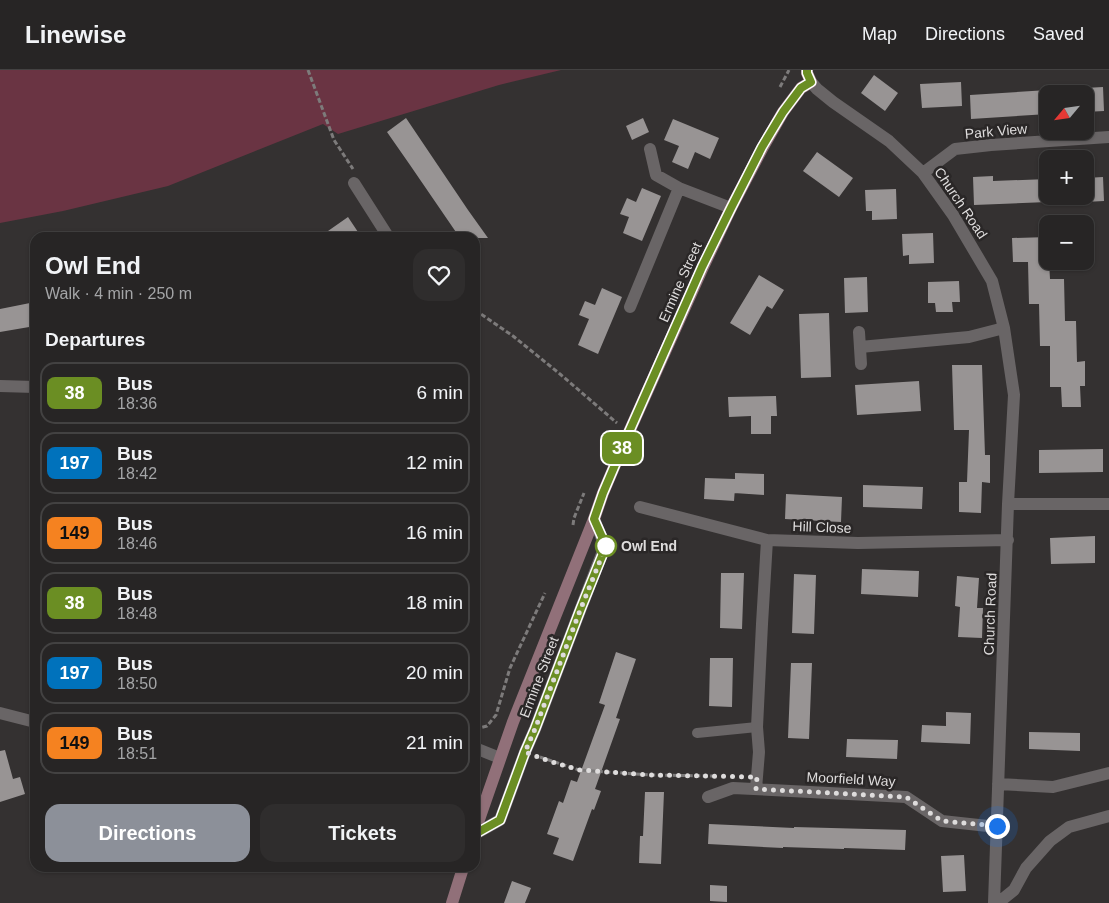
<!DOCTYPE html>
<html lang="en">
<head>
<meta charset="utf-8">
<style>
	:root { --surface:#272525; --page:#2f2d2d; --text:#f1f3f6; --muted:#a4a5a7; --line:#434242; --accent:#8c9099 }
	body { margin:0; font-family:Arial,sans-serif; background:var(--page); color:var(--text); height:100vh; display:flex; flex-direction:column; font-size:19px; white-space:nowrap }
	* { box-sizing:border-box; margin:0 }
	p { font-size:16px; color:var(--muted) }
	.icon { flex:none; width:28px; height:28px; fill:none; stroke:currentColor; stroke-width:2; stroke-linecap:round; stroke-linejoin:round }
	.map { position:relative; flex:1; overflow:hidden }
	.drawer { position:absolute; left:30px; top:162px; width:450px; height:640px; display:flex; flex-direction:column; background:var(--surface); border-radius:15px; box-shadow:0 1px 4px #0004,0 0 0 1px var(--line) }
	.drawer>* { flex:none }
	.badge { padding:0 10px; border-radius:8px; font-size:18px; line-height:32px }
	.needle { width:32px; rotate:241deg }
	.fabs { position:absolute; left:1039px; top:15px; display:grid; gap:10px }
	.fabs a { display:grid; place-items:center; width:55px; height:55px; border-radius:10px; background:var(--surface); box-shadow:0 1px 4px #0004,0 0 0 1px var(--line); font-size:25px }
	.you { position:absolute; width:25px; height:25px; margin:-12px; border:4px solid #fff; border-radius:50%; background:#1a73e8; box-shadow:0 0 0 8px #1a73e833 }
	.map>.badge { position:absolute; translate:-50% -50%; box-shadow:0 0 0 2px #fff }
	h2 { padding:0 15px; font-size:19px; line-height:45px }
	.round { display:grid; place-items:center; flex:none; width:52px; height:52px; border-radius:15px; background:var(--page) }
	.headline { display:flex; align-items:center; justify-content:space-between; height:85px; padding:0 15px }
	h1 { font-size:24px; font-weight:700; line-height:38px }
	.button { display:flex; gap:10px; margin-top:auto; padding:10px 15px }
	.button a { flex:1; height:58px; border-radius:15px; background:var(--accent); color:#fff; font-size:20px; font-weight:700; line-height:58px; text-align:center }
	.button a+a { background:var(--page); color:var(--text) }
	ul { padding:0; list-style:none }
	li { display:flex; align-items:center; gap:15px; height:62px; margin:0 10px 8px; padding:0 5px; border:2px solid var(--line); border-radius:15px }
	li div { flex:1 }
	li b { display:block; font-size:19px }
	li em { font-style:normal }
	li .badge { min-width:55px; font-weight:700; text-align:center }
	header { display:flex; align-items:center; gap:30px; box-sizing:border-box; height:70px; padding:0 25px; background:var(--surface); border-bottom:1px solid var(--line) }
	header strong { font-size:24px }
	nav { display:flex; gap:28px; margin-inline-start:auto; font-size:18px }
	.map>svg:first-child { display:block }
</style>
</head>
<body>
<header>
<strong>Linewise</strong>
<nav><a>Map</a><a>Directions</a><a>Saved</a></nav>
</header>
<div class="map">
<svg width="1109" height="833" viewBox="0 0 1109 833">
	<rect width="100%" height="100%" fill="#343131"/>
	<path fill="#6a3443" d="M0,0H561L499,15L338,64L323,54L168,116L63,141L0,153Z"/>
	<path fill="#989494" d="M874,5L898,23L885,41L861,23Z
		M961,12L962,36L922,38L920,14Z
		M1103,17L1104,41L1085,42V18Z
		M1048,20V44L971,49L970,25Z
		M406,48L468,140L488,168H460L410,95L387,62Z
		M643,48L649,62L632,70L626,56Z
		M673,49L719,68L710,89L695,82L688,99L672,92L679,76L664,70Z
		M817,82L853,108L839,127L803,101Z
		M993,106V111L1048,109V132L974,135L973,107Z
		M1103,107L1104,131L1085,132V108Z
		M642,118L661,126L642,171L623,163L629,147L620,144L627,128L636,132Z
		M896,119L897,149L872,150V141H866L865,120Z
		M348,147L362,168H318Z
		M933,163L934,193L909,194V185L903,186L902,164Z
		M1048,167V191H1049L1050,209H1064L1065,251H1076L1077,292L1085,291V316H1080L1081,337H1062L1061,317H1050V276H1040L1039,234H1029L1028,192H1013L1012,168Z
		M759,205L784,220L772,239L767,236L750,265L730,253Z
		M867,207L868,242L845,243L844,208Z
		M959,211L960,232H952L953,242H936L935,233H928V212Z
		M602,218L622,227L598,284L578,275L589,249L579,245L585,231L595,235Z
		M35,232V256L0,262V239Z
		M829,243L831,307L801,308L799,244Z
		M952,295H982L985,385H990V413L982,412L981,443L959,442V412H967L969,360H954Z
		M919,311L921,341L857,345L855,315Z
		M776,326L777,346H771V364H751V346L729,347L728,327Z
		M1103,379V402L1039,403V380Z
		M735,403L764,404V425L734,423L735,418L734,431L704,429L705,408L735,409Z
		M863,415L923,417L922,439L863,437Z
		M786,424L842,427L841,452L785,449Z
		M1095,466V493L1051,494L1050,468Z
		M862,499L919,501L918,527L861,524Z
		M721,503H744L742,559L720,558Z
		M794,504L816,505L814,564L792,563Z
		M957,506L979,508L977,538H983L982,568L958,567L960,537L955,536Z
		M616,582L636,589L616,648L620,649L595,719L601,721L594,740L592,739L573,791L553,784L559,768L547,764L559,731L563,733L571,710L577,712L605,635L599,633Z
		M710,588H733L732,637L709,636Z
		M791,593H812L809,669L788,668Z
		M946,642L971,643L970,674L921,672L922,655L946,656Z
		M1029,662L1080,663V681L1029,679Z
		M847,669L898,670L897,689L846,687Z
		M5,680L13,709L20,707L25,724L0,732V681Z
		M645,722H664L661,794L639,793L640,766H643Z
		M709,754L794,758V757L906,760L905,780L844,778V779L783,777V778L708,774Z
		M964,785L966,821L943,822L941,786Z
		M512,811L531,818L525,833H504Z
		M710,815L727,816V832L710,831Z"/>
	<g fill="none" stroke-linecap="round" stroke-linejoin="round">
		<path stroke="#7d7b7b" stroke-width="3" stroke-dasharray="5 2.5" stroke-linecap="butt" d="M308,0L334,70L353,99
			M780,17L789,0
			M475,240L513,266L560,304L617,353
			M573,455L574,448L584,423
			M475,659L487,656L496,645L510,598L545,523
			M540,687L579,700L651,705L716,706"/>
		<path stroke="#696566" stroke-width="10" d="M697,663L757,657"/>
		<path stroke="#696566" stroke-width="12" d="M811,12L817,19L833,32L889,71L923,103L953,145L992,211L1004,258L1014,325L1008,434L994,833
			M650,79L656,105L679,118
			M923,103L955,79L991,75L1109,67
			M354,113L389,168
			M630,237L679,118L731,138
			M859,262L861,294
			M860,277L969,267L1004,258
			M0,316L35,317
			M1008,434H1109
			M640,437L767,470L858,473L1008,470
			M0,643L35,652
			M475,678L500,688
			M998,714L1053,717L1109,703
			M756,719L759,682L757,657L762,554L767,470
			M708,727L733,718L906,727L942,751L997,757
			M475,764L500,750L525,682L535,659L581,538L605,476L594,449
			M998,833L1014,820L1026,798L1050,771L1069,757L1109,746"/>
		<path stroke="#917079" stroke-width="12" d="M475,761L513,652L594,449L603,423L629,362L703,197L731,138L763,77L783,42L801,18L811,12L807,3V0
			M452,833L463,798"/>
	</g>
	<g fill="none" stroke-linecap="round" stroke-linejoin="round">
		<defs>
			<path id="line" d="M475,764L500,750L525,682L535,659L581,538L606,476L594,449L603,423L629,362L702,197L731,138L762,77L783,42L801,18L811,12L807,3V0"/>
		</defs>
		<use href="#line" stroke="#fff" stroke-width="11"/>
		<use href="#line" stroke="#6b8e23" stroke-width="8"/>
		<path stroke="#dedcdc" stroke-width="5" stroke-dasharray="0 9" d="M606,476L581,538L535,659L525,682L549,691L580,700L651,705L757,707L756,719L906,727L942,751L997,756"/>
	</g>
	<circle fill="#fff" stroke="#6b8e23" stroke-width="2.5" cx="606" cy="476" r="10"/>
	<g text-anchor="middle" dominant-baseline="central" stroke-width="5" stroke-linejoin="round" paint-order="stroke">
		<g font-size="14" fill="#dedcdc" stroke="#2a2727">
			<text transform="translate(996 61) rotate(-5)">Park View</text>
			<text transform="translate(961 133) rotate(56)">Church Road</text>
			<text transform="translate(680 212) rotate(-66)">Ermine Street</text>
			<text transform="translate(822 457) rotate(2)">Hill Close</text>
			<text transform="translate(990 544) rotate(-88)">Church Road</text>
			<text transform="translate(539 607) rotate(-69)">Ermine Street</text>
			<text transform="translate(851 709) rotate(3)">Moorfield Way</text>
		</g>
		<g font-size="14" font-weight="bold" fill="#dedcdc" stroke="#2a2727" text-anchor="start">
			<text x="621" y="476">Owl End</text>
		</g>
	</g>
</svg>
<div class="fabs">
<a><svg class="needle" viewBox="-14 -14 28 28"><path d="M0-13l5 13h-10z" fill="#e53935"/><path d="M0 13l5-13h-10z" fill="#a4a5a7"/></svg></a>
<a>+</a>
<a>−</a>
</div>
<div class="you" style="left:997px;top:756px"></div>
<b class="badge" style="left:622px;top:378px;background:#6b8e23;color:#fff">38</b>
<section class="drawer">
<div class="headline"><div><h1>Owl End</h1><p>Walk · 4 min · 250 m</p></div><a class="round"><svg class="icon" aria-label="heart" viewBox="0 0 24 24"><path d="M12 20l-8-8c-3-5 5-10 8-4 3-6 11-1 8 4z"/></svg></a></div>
<h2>Departures</h2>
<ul>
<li><span class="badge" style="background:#6b8e23;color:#fff">38</span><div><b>Bus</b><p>18:36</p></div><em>6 min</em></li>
<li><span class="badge" style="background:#0072bc;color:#fff">197</span><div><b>Bus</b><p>18:42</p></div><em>12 min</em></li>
<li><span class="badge" style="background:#f58220;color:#111">149</span><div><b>Bus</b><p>18:46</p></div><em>16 min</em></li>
<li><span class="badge" style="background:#6b8e23;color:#fff">38</span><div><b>Bus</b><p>18:48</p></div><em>18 min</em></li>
<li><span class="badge" style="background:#0072bc;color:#fff">197</span><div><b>Bus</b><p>18:50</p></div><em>20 min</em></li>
<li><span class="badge" style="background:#f58220;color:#111">149</span><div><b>Bus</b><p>18:51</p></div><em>21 min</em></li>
</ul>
<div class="button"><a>Directions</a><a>Tickets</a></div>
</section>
</div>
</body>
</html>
